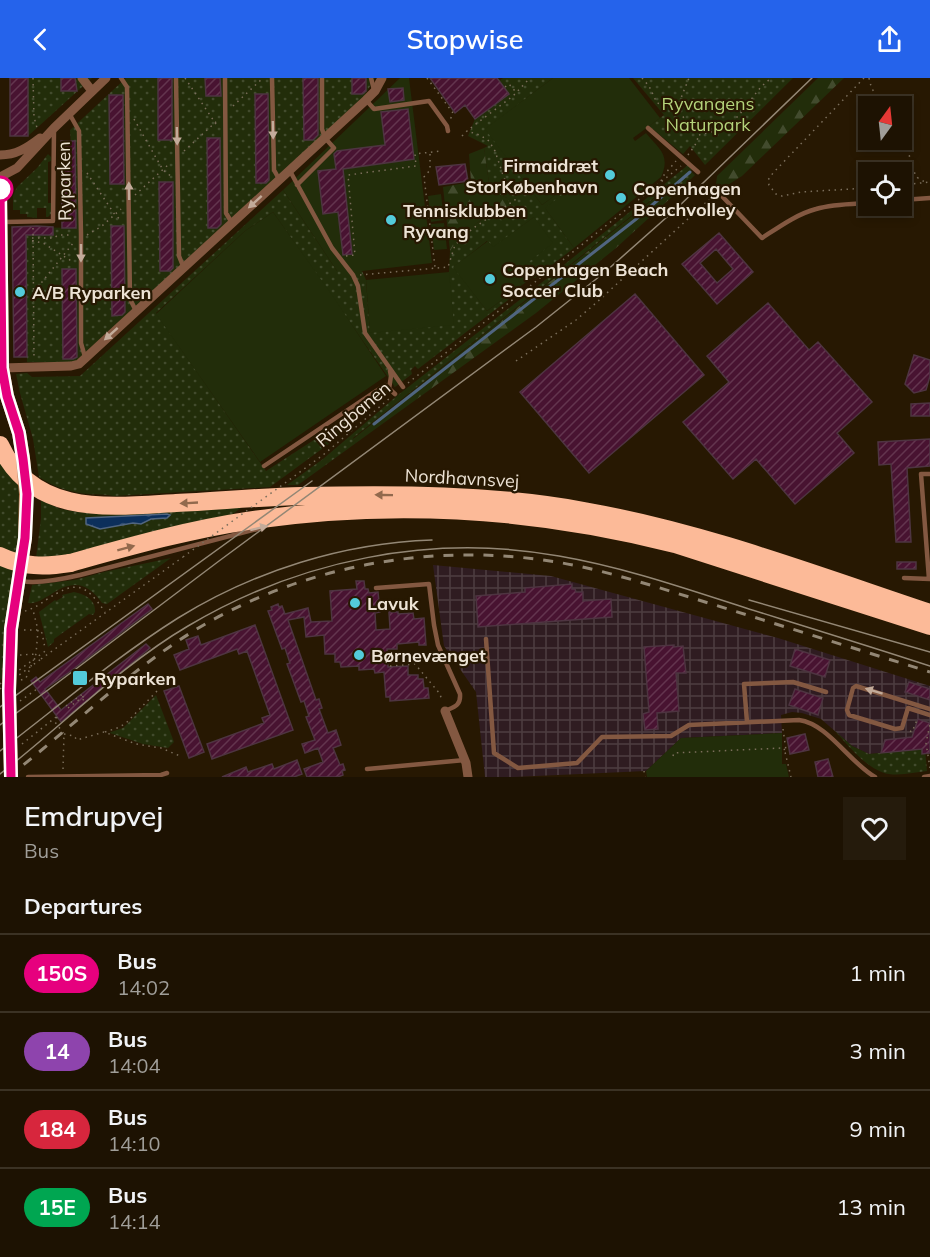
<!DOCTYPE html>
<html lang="en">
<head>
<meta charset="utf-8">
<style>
	:root { --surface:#1d1202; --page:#251b0c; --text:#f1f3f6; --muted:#a09e99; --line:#3b3224; --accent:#2563eb }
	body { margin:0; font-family:Mulish,sans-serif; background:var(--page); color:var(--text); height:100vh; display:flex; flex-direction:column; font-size:22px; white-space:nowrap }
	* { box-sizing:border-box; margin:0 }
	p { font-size:20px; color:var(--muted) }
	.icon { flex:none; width:33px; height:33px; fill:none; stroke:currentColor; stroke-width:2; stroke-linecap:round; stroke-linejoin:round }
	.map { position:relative; height:699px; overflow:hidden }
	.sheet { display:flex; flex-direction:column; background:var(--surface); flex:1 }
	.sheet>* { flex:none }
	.badge { padding:0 12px; border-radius:20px; font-size:21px; line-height:39px }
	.needle { width:39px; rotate:15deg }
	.buttons { position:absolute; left:858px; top:18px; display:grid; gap:12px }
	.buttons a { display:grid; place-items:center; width:54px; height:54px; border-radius:0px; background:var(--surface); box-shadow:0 3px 9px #0003,0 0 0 2px var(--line); font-size:30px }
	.map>.badge { position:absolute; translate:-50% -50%; box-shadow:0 0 0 3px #fff }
	h2 { padding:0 24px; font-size:22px; line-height:54px }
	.round { display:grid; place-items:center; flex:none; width:63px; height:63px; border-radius:0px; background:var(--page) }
	.head { display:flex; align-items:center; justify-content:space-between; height:102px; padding:0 24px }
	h1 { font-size:28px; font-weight:600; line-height:45px }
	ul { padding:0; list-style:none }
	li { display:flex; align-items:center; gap:18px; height:78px; padding:0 24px; border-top:2px solid var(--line) }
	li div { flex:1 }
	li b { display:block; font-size:22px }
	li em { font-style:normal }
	li .badge { min-width:66px; font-weight:700; text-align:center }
	header { display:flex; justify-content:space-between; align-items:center; height:78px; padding:0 24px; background:var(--accent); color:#fff; font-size:27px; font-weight:600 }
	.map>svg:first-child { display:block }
</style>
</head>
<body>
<header><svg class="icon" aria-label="back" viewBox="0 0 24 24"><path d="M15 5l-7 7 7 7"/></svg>Stopwise<svg class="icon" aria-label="share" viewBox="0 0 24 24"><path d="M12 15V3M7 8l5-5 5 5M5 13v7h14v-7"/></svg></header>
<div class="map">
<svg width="930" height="699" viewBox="0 0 930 699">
	<defs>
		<pattern id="industrial-grid" width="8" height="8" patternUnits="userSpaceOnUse" patternTransform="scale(1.5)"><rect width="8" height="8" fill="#2f1c21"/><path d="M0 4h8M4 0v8" fill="none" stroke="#4d3d40"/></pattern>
		<pattern id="grass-dots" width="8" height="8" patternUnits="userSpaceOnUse" patternTransform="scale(1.5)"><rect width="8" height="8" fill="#222d0a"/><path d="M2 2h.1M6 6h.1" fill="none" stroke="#424b2d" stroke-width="1.8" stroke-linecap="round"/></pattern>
		<pattern id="forest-firs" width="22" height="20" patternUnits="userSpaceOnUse" patternTransform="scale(1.5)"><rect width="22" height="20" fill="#222d0a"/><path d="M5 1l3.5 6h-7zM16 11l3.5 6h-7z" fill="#424b2d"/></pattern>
		<pattern id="water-ripples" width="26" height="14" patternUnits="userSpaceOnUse" patternTransform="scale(1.5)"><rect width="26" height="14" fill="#0c2f5b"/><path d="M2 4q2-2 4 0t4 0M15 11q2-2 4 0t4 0" fill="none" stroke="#304d72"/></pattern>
		<pattern id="building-hatch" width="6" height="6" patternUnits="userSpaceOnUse" patternTransform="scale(1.5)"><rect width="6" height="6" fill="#481331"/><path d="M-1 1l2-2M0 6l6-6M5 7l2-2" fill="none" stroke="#63354e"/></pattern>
	</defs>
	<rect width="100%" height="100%" fill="#271802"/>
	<path fill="url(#industrial-grid)" d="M433,487L551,498L778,560L930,608V671L869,676L852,668L821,641L802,635L792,634L781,637L782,655L681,660L646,693L514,699H485L476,614L444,568Z"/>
	<path fill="url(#grass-dots)" d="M28,0H92L28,58Z
		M126,0H375L363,20L75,284H27L25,149L76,150L70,52Z
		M503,0H553L486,51L542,127L569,107L572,110L546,131L574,170L535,200L533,199L522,207L512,196L534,139L493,170L487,163L454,189L487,233L518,210L521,212L418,291L415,288L411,292L412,296L395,309L273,134L245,153L156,235L266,393L320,358L382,313H387V315L330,365L270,409L114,418C106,416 97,417 89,416C72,415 54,409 39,399L33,361L20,315L16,296L27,295L32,299L80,298L283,112L337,193H362L366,202L370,255L449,194L450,173L455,165L469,150L494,134L507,120L490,112L484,70L488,68L468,58L475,41L499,3Z
		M633,0H793L705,87L690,68L683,76L649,48L664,37Z
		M48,76L51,79V83L48,84V125H51V136L48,139H46V130H37V140L27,139V136H20V132H13V118L17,109L37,90Z
		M688,87L693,91L690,93L695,97L686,106L670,107L353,360L356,365L298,407H287L323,381L398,317L550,198Z
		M0,385L21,408L22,440L5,598L0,602Z
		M41,422L60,431L78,434L101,436L245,427L226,441L74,476L36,480L41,440Z
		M171,480L107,526L102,525C87,503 71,502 50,517C42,521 37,526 28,525L32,507L75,502L104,494Z
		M74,514C85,516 96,522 95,534L93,537L89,536L54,561V564L48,569L39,534L55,522L56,523L63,519L62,517Z
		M156,617L174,664L168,670L143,666L110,655L111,654L123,650Z
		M834,652L852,668L869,676L925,671L927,693C915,694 902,698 889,696C868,693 848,667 834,652Z"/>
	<path fill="url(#forest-firs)" d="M818,0H844L742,98L715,115L717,98Z
		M484,70L490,112L507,120L515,135L504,144L493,134C476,145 461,155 450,173L443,109L471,104L469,76Z
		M686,106L616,170L536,235L356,365L353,361L671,107Z"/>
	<path fill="#222d0a" d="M400,0H409L432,185L362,193H337L283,112Z
		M553,0H629L660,40L633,60L635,63L646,55C659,71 671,77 661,99L574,170L545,130L571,110L569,107L542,127L485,51Z
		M441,116L444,142L431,144L428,118Z
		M273,134L332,217L386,298L260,384L156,236L245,153Z
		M534,139L553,165L513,196L522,207L487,233L453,189L488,163L493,169Z
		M444,145L447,171L434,172L431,146Z
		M449,194L454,247L370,255L366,202Z
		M782,655V686H786L789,699H647L646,693L681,660Z"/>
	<path fill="url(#water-ripples)" stroke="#506580" stroke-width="1.5" d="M167,436L170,437L167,440L151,441L141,446L133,445L100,451L86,446V440Z"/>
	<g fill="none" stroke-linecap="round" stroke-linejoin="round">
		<path stroke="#506580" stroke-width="3" d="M374,346L635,142L690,94"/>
	</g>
	<path fill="url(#building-hatch)" stroke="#4e3441" stroke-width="1.5" fill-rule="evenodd" d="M10,0H28V58H10Z
		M61,0H75L77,13H61Z
		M158,0H172V62H158Z
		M205,0H220L221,18H206Z
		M303,0H318V57L313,62H304Z
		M352,0H366V13L362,16H352Z
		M430,0H497L509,16L475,41L465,27L455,35Z
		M403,10L404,22L390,24L388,11Z
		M255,16H268L269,102L266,105H256Z
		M109,17H123L124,106H110Z
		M408,31L414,81L343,91L352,176L343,177L338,134L323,136L318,93L336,91L334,76L337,73L385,67L381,34Z
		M207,60H220L221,146L217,150H208Z
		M61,63H75L76,150H62Z
		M465,86L468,103L439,107L436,89Z
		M159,104H173V190L170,193H160Z
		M37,148L53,149V157H26L27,279H14L12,149Z
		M111,148H124L125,234L122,237L112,238Z
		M719,155L753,194L717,226L682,186ZM716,171L733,191L717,205L700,185Z
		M62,191H76L77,279L73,281H63Z
		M635,216L704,297L589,395L520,314Z
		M768,225L809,272L818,264L872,324L837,355L854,375L795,426L756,381L733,401L683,344L729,304L707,278Z
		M914,277L930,282V298L926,312L914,315L905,306Z
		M930,325V338H911V326Z
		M930,361V388L907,390L911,464H896L891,386L879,387L878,364Z
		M897,484H916V491H897Z
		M356,503H364L365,511H368L369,515L378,514L380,534L375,535L376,552L390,551L389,534H398V536L413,535L414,541L424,540L426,567H419V564L397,566V571H387L388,589L408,588V597H418V601H423L424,610H428L429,620L390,623V619H386L384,594L375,595L374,591L359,592V588L341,589L340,584H335V576H325L324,557L306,559L304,539L288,542L316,622L319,621L322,630L319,631L328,655L336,652L341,667L333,670L340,687L343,686L345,692L342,693L343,697L338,699H307L304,691L323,684L318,670L305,675L302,666L315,662L306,639L309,638L304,623L301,624L287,586L290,585L285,570L282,571L268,533L272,532L271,529L278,526L279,529L282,528L285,536L308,530L311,544L332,543L330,513L357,511Z
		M572,506V511H575L576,514H583V523L611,521L612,539L478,549L476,518L525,514V510Z
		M148,526L152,531L68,595L45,611L61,632L146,566L150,570L61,644L31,603L36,599L40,604Z
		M255,547L293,652L212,681L207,666L264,645L262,640L270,637L247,573L239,576L237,571L180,592L174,577L189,571L186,562L198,558L201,567Z
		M674,567V569L683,568L686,595H676L679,633L657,635L658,651L645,652L643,636L649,634L644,569Z
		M795,571L830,582L825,599L790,588Z
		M909,604L930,611V622L905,614Z
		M179,608L204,674L189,680L164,613Z
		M795,611L823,620L818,637L789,627Z
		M918,641L930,645V675L922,676V671L881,675L885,662L912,659Z
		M805,656L809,672L790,676L787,660Z
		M828,681L833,699H818L815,684Z
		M297,682L302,696L294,699H222L246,689L248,694L272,686L274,691Z"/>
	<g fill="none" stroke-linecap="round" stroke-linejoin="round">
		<path stroke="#7b6e5b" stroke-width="1.5" stroke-dasharray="1.5 4.5" stroke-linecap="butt" d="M33,0L34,39L37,50
			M185,0L218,49
			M427,0L453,35L450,42
			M642,0L649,8L657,25L676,30L697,56
			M864,0L773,95L768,102L769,107L776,116L782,118L801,114L868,110
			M869,0C871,12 877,19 884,28
			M505,9L509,6L515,13
			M233,28L263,0
			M677,30L689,0
			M134,41L163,92L172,99
			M902,48C907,61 910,90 917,99C917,100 925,104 925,104
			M699,57C710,54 721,52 730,45C747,33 754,11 772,0
			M462,58L468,52L513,18L530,0
			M184,73L218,42
			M430,76V92L424,99L435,189
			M688,77C692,71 698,65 698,57
			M87,95L115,137L121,142
			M661,103L664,97L676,83
			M902,107L930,104
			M135,117L169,86
			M33,150L34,281
			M87,157L102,148L121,131
			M32,160H54L58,157H73
			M32,163L43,165L73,184
			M346,178L355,177L348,97L416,88L415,76L441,73
			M360,197L448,189L455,167L472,151L515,122L514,115L504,100L495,73L489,63L480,57L467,53
			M34,214L74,164
			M516,283L576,242L596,225L713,118
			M408,305L681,88
			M285,405L323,377L390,320
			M25,533C33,531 40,526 46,522C76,502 85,505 105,534
			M24,552H38L42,555L45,570
			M20,577L36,576
			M41,581L183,479
			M390,588L415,586L440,616L442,623
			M21,602L26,600L36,576L38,552L33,532
			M20,623L37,611
			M66,628L81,617L84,621L82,623
			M68,630L84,618
			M57,639L55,644L64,656L63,692
			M783,651L786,672L785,674L791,699
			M910,653L912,654L917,642
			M105,654L120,649L127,644L158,612
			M64,656L74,658L77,662L104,654L136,666L161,670L180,678
			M22,666L56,639
			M673,678L674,675L782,670H784L785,674
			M930,690L926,665L930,646
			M644,693L645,699"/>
		<path stroke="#835841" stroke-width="4.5" d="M121,0L127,9L130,221L136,233
			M176,0L179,178L183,188
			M225,0L226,135L232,145
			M272,0L274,92L279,101
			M371,0L374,12
			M366,22L374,31L429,23L447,48L448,53
			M69,35L79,53L81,157V265L85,279
			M648,50L698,94
			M290,93L332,170L353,197L358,208L365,255L403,309
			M297,107L334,70L325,60L322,51V0
			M718,114L762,160C779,149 797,136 816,131C833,126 851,126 868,125
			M902,122L930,120
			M4,144L53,143L54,51
			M389,311L391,298L390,293
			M264,388L385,307L395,316
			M904,500L930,501
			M929,501L921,396H930
			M21,503C38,506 63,501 80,497L261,450
			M376,510L429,506L434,547L438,567L460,616C461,628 454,629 445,633
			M486,561L494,675L518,690L577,685L602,659L671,658L689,647L799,642C828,646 849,684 875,699
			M930,631L856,608L853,610L847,632L849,637L895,651L902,650L908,630L930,637
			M747,644L744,606L793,604L826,614
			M367,691L465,682
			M28,699L161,697L167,695
			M924,699L930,698"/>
		<path stroke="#835841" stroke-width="9" d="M82,0L92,13
			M0,77C16,77 27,70 40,60
			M0,99L17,90L54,50L106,0
			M2,290L71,288L79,286L366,22L375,13L382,0
			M445,633L466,685L468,699"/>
		<path stroke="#bf7a54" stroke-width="14" d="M0,112L2,290L7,318L19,355L23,380
			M11,699L9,613L11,551L25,460L26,416"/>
		<path stroke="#fcba98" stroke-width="18" d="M0,367C33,439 110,429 176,425C218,423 260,419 302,418C397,416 491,416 584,433C703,454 816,497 930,535
			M70,485C128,469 187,452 247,443C392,421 534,430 675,466L930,548"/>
		<path stroke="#938775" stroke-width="1.5" d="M749,522L930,574
			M0,629L312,403
			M0,647L48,612L219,483L536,249L605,194L676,131L812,0
			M0,673C59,628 116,579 178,540C254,493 343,465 432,462
			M0,696C62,648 120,588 188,548C299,482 431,455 559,478C623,489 684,510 746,530C807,549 869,568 930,588"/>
		<path stroke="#938775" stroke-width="3" stroke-dasharray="10 10" stroke-linecap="butt" d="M8,699C74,648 134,587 207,545C319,482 452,462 578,488C629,499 678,516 728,531C795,552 863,573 930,594"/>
		<path stroke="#7b6e5b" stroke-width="1.5" stroke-dasharray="1.5 4.5" stroke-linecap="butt" d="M183,479L285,405
			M0,606L44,574L46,572L45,570
			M0,611L41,581"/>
		<path stroke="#bf7a54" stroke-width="14" d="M23,380L26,416"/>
		<path stroke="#fcba98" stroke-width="18" d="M0,478C23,489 45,489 70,485"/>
	</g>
	<defs><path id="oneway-solid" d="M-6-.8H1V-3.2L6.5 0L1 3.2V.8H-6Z" transform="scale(1.5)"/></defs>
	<g fill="#c3ab9a">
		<use href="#oneway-solid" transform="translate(273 52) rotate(89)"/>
		<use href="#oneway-solid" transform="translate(177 58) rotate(89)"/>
		<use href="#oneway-solid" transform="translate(129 113) rotate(-91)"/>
		<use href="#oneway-solid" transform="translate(255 124) rotate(138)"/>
		<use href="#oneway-solid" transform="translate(81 175) rotate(90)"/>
		<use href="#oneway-solid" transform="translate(111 256) rotate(138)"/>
		<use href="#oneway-solid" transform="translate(259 450) rotate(-14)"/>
		<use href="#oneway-solid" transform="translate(874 613) rotate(-163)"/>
	</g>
	<g fill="#92694d">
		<use href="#oneway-solid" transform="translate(384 417) rotate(-179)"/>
		<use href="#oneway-solid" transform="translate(189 425) rotate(177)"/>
		<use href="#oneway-solid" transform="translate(126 470) rotate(-15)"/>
	</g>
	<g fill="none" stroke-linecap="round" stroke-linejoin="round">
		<defs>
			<path id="line" d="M0,111L2,290L7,318L19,355L23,381L27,416L25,460L11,551L9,613L11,699"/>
		</defs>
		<use href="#line" stroke="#fff" stroke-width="14"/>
		<use href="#line" stroke="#e6007e" stroke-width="9"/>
	</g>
	<g fill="#53cbda" stroke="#271802" stroke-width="2">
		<circle cx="610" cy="97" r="6"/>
		<circle cx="621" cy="120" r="6"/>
		<circle cx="391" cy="142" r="6"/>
		<circle cx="490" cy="201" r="6"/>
		<circle cx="20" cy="214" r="6"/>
		<circle cx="355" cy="525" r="6"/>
		<circle cx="359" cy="577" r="6"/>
		<rect x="72" y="592" width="16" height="16" rx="3"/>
	</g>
	<circle fill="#fff" stroke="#e6007e" stroke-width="3" cx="0" cy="111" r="12"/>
	<g text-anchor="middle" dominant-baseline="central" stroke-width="4.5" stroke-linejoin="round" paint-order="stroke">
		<g font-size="18" fill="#b4d37b" stroke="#271802">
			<text x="708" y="25">Ryvangens<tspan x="708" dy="21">Naturpark</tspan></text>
		</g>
		<g font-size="18" font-weight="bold" fill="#ede3d5" stroke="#271802" text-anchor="start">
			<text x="598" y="87" text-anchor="end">Firmaidræt<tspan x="598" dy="21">StorKøbenhavn</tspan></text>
			<text x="633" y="110">Copenhagen<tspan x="633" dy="21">Beachvolley</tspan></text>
			<text x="403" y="132">Tennisklubben<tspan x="403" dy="21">Ryvang</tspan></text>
			<text x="502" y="191">Copenhagen Beach<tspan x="502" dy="21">Soccer Club</tspan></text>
			<text x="32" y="214">A/B Ryparken</text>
			<text x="367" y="525">Lavuk</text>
			<text x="371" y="577">Børnevænget</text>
			<text x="94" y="600">Ryparken</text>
		</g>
		<g font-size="18" fill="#ede3d5" stroke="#271802">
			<text transform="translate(64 103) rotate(-91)">Ryparken</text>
			<text transform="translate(353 336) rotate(-40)">Ringbanen</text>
			<text transform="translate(462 400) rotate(3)">Nordhavnsvej</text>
		</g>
	</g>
</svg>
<div class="buttons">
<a><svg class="needle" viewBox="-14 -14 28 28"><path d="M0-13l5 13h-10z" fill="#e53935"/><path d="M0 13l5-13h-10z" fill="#a09e99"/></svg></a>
<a><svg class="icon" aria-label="locate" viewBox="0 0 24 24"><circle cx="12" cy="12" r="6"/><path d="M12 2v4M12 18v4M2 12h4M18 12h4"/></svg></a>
</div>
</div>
<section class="sheet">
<div class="head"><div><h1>Emdrupvej</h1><p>Bus</p></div><a class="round"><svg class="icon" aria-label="heart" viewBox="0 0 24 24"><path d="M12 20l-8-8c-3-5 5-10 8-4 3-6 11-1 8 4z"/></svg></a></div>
<h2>Departures</h2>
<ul>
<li><span class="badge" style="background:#e6007e;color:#fff">150S</span><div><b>Bus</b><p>14:02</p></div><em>1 min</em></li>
<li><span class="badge" style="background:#8e44ad;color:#fff">14</span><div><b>Bus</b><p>14:04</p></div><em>3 min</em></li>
<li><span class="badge" style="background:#d7263d;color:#fff">184</span><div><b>Bus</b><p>14:10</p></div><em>9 min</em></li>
<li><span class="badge" style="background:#00a651;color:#fff">15E</span><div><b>Bus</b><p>14:14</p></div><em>13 min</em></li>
</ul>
</section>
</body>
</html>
